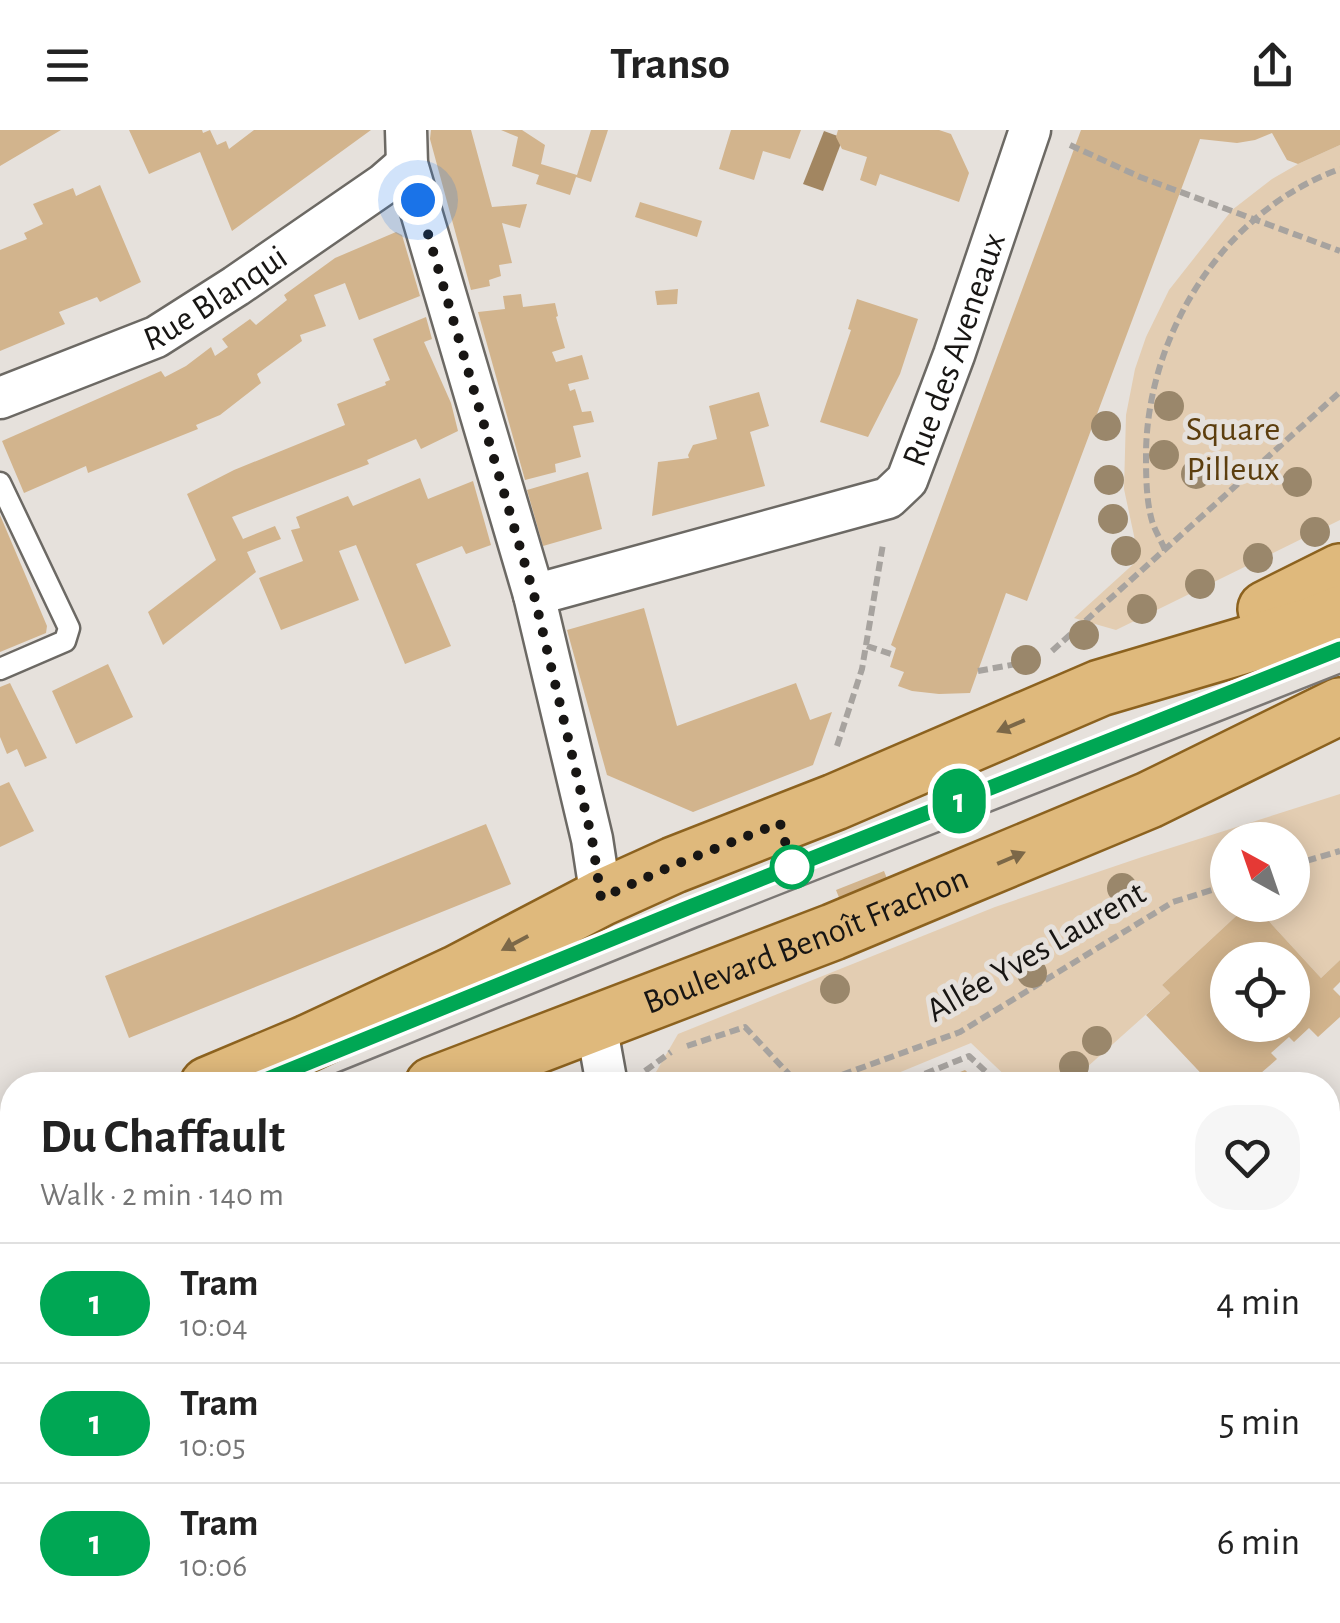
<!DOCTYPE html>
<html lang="en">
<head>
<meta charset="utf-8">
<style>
	:root { --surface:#fff; --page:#f6f6f6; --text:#222; --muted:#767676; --line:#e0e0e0 }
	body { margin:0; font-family:"Alegreya Sans",sans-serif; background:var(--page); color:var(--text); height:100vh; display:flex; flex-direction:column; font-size:38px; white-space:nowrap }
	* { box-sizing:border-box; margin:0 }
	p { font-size:32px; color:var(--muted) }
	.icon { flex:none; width:55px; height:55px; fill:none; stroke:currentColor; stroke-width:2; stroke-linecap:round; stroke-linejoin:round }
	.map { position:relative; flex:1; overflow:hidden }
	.details { position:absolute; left:0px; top:942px; width:1340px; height:552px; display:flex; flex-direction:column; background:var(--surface); border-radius:40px 40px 0 0; box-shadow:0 5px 25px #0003 }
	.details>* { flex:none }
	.badge { padding:0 20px; border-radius:32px; font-size:35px; line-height:65px }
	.needle { width:65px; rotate:320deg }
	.fabs { position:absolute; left:1210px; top:692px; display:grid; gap:20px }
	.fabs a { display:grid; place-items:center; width:100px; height:100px; border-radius:50%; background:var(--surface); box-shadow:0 5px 25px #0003; font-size:50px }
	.you { position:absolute; width:50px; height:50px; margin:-25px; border:8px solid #fff; border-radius:50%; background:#1a73e8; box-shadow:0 0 0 15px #1a73e833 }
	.map>.badge { position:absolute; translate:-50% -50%; box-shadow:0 0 0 5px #fff }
	.round { display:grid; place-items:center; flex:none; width:105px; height:105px; border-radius:40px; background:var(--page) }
	.head { display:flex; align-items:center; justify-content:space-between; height:170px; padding:0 40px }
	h1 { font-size:48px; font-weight:700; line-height:75px }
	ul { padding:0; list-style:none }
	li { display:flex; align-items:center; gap:30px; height:120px; padding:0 40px; border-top:2px solid var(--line) }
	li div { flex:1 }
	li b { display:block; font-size:38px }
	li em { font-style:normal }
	li .badge { min-width:110px; font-weight:700; text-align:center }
	header { display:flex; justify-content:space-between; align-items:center; height:130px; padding:0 40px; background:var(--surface); font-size:45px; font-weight:700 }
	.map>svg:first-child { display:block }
</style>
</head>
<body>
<header><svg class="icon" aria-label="menu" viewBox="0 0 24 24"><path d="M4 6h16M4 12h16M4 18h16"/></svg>Transo<svg class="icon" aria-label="share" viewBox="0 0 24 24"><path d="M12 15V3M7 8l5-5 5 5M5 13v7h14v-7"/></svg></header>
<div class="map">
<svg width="1340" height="1493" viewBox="0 0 1340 1493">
	<rect width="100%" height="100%" fill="#e6e1dc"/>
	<path fill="#e3cdb2" d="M1340,15V390L1116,500L1074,488L1139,429L1124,359L1126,285L1135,239L1146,207L1169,160L1232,80L1272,49L1298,34Z
		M1340,664V830L1321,848L1254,775H1292V710H1228V775H1248L1162,855L1170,863L1067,955H1015L971,913L869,955H657L656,942L678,904L995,777L1142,727Z"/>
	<path fill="#a28661" d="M824,1L843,8L823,61L803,54Z"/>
	<path fill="#d2b48d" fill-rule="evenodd" d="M0,0H61L0,36Z
		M129,0H202L203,3L210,0L217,15L226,11L229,19L254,0H371L232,101L200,22L149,44Z
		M431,0H471L492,77L527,74L520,98L502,93L512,133L499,135L501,146L489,150L490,156L471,160L430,9Z
		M501,0H522L545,15L541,34L577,45L591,0H608L591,52L576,47L570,65L536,54L539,45L512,36L518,7Z
		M731,0H801L790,29L763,21L754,50L719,39Z
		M838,0H939L951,4L969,43L959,72L880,44L876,56L860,50L867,27L842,19L836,7Z
		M1081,0H1340V15L1298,34L1287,30L1272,3L1255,10L1237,13L1200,9L1027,471L1006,463L970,563L939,564L912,561L898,556L904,542L890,537L896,518L891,515Z
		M100,55L141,152L100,172L97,167L59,182L65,194L0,221V120L27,109L24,103L43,94L33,74L73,58L76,66Z
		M640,72L702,91L697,107L635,87Z
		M396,102L402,105L420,166L359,190L345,153L314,165L326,196L300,205L302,211L257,244L261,253L220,285L196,295L198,299L88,343L86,336L24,363L2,311L161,241L165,247L186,236L211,217L215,226L228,217L222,209L250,189L256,195L287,170L284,165L335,128Z
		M678,159L677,174L657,175L655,161Z
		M521,164L523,177L555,173L558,186L556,187L565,218L552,222L556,232L582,225L589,249L568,254L570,261L575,259L582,282L591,281L594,292L573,296L581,327L555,334L556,342L525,350L478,182L505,179L503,166Z
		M857,169L918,189L900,244L868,307L820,292L851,200L848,199Z
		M426,187L432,209L424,212L451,273L458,301L421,319L416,309L367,330L369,334L232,387L243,409L275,396L281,409L247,422L256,442L163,515L148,482L216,430L187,364L234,340L345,295L337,274L386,255L385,252L390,250L373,209Z
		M759,262L769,296L750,302L765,356L652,386L658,332L689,328L688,325L693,315L717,309L709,276Z
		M588,342L602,399L543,416L527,360Z
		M420,348L428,369L473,351L491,415L466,424L462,416L416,434L451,516L405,534L356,415L339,421L359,470L281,500L259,448L303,431L291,400L300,398L296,387L348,366L353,376Z
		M0,385L47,496L46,503L0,522Z
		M644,478L677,596L796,553L810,590L832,582L813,635L693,682L607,645L567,500Z
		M108,534L133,587L76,614L52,561Z
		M10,553L47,628L25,637L17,619L7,624L0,607V557Z
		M9,652L34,701L0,717V656Z
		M486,694L511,754L129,908L105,846Z
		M884,741L888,751L840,770L836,760Z
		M1248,775H1254L1321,848L1340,830V852L1333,859L1340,866V887L1318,907L1309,898L1294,912L1289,907L1271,923L1277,929L1261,943L1270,952L1267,955H1212L1146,885L1170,863L1162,855ZM1228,830H1292V895H1228Z
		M965,940L981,955H928Z
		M1336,1037L1340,1055V1103L1329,1114L1328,1039Z
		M12,1237V1306L0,1311V1242Z
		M1328,1268L1340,1285V1303L1328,1312Z
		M1340,1385V1487L1328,1470V1395Z
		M406,1482H476V1485L440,1493H380Z
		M910,1482H959L948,1493H899Z
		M1087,1482H1159L1169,1493H1075Z"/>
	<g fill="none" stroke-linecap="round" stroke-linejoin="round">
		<defs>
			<path id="service" d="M0,353L69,498L65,511L0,539
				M833,1482L838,1493"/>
			<g id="minor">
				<path d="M406,0L407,34L534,465L592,709L601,768"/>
				<path id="s1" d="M0,268L156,207L236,156L384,54L407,34"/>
				<path id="s2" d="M534,465L888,368L907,350L954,225L1030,0"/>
				<path d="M596,894L607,955"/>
				<path d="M664,1482L666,1493"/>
				<path d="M696,1493L703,1492L717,1482"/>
			</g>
			<g id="primary">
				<path d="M1266,479L1340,442"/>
				<path d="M208,955L308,913L456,844L601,768L674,735L835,672L1100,558L1313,495L1340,484"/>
				<path id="s3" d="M433,955L833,802L962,748L1149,670L1340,576"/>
				<path d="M0,1043L12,1038"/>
				<path d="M0,1128L12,1123"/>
			</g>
		</defs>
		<use href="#service" stroke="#6c6964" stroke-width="25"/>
		<use href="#minor" stroke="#6c6964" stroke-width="45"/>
		<use href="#primary" stroke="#8c621f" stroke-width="60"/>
		<path stroke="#a7a39f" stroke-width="6" stroke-dasharray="10 5" stroke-linecap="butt" d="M1070,15L1140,47L1340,121
			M1165,420C1161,410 1155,401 1152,391C1146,370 1146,344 1146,322C1148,202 1225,80 1340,39
			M867,516L894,525
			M1052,521L1340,262
			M978,541L1022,533
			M837,616L862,539L883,414
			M1292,735L1340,721
			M687,916L745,897L799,955
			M645,941L671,922
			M814,955L960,902L1173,772L1228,755
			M897,955L969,926L1000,955
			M1328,1022L1340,1019
			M791,1493L794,1490L796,1493"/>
		<use href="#service" stroke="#fff" stroke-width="20"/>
		<use href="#minor" stroke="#fff" stroke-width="40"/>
		<use href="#primary" stroke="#dfb97c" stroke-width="55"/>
		<path stroke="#7b7774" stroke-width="2.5" d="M253,955L690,777L1340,518
			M307,955L698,797L1340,544
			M0,1060L12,1055
			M0,1084L12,1079"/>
	</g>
	<g fill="#9a876b">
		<circle cx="1169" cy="276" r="15"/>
		<circle cx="1106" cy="296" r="15"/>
		<circle cx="1164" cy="325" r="15"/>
		<circle cx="1196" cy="344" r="15"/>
		<circle cx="1109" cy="350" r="15"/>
		<circle cx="1297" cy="352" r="15"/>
		<circle cx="1113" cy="389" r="15"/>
		<circle cx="1315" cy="402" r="15"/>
		<circle cx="1126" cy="421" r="15"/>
		<circle cx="1258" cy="428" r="15"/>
		<circle cx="1200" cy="454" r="15"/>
		<circle cx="1142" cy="479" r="15"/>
		<circle cx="1084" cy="505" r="15"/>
		<circle cx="1026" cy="530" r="15"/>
		<circle cx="1122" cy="758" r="15"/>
		<circle cx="1032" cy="843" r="15"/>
		<circle cx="835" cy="859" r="15"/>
		<circle cx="1097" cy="911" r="15"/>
		<circle cx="1074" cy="936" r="15"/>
	</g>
	<defs><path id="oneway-solid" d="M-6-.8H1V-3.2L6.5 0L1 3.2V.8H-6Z" transform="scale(2.5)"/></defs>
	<g fill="#7c6848">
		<use href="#oneway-solid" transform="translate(1011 596) rotate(157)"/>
		<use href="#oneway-solid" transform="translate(1011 728) rotate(-23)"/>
		<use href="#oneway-solid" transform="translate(515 813) rotate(152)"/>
	</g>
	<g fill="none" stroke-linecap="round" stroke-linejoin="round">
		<defs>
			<path id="line" d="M253,955L690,777L1340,519"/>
		</defs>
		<use href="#line" stroke="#fff" stroke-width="22"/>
		<use href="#line" stroke="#00a754" stroke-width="15"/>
		<path stroke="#181614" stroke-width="10" stroke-dasharray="0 18" d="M418,70L534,465L592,709L601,768L674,735L780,693L792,737"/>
	</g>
	<circle fill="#fff" stroke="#00a754" stroke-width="5" cx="792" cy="737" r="20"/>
	<g text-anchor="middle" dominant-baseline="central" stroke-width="10" stroke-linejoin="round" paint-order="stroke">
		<g font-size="35" fill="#181614" stroke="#e6e1dc">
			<text stroke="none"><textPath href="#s1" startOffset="238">Rue Blanqui</textPath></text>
			<text stroke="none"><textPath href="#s2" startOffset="532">Rue des Aveneaux</textPath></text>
			<text stroke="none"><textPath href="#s3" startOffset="400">Boulevard Benoît Frachon</textPath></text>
			<text transform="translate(1036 822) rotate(-30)">Allée Yves Laurent</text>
		</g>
		<g font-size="35" fill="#5c3e0e" stroke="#e6e1dc">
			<text x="1233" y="299">Square<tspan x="1233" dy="40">Pilleux</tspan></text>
		</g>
	</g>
</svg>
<div class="fabs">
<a><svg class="needle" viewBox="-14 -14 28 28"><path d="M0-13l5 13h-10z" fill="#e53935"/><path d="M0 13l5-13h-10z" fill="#767676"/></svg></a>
<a><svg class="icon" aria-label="locate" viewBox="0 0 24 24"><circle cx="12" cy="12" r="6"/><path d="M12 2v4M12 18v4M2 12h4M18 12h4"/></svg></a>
</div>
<div class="you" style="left:418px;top:70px"></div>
<b class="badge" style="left:959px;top:671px;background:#00a754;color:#fff">1</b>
<section class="details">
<div class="head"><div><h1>Du Chaffault</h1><p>Walk · 2 min · 140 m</p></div><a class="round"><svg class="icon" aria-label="heart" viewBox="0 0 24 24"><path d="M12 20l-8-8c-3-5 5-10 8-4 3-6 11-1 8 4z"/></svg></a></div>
<ul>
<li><span class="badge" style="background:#00a754;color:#fff">1</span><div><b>Tram</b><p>10:04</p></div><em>4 min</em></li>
<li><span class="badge" style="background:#00a754;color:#fff">1</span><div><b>Tram</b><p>10:05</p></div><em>5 min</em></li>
<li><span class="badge" style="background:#00a754;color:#fff">1</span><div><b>Tram</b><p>10:06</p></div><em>6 min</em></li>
</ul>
</section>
</div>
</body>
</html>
